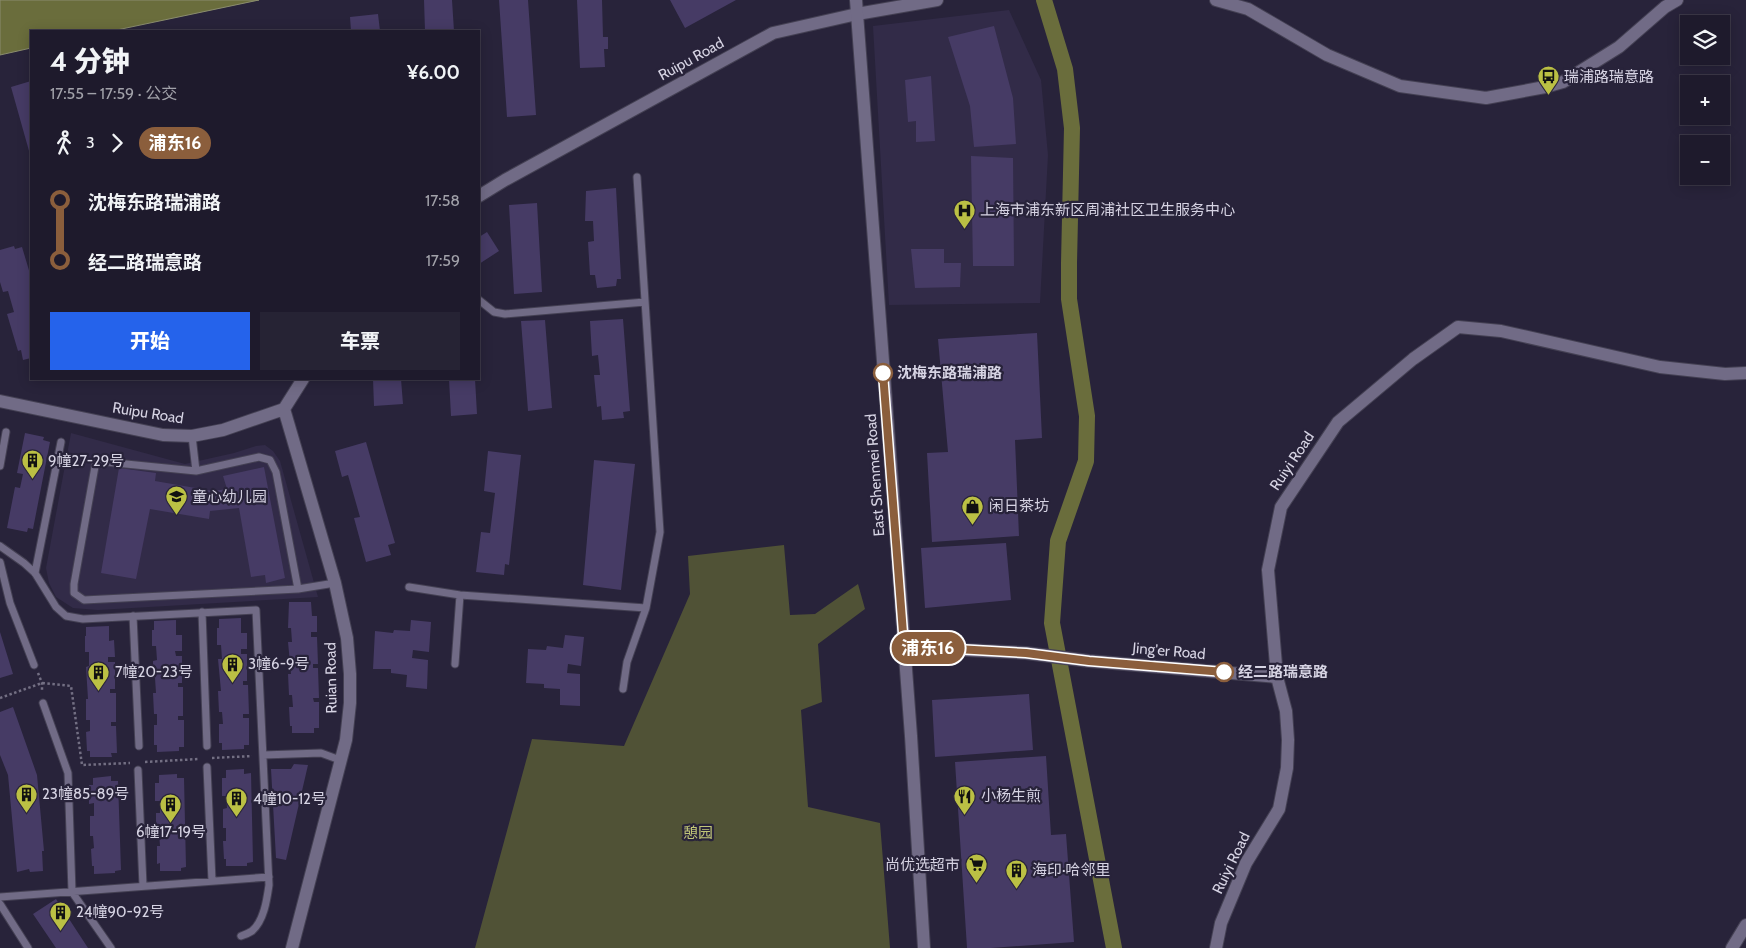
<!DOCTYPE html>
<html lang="zh">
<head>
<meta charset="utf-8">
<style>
	:root { --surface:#1e1a2c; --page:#262334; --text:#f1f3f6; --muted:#a1a1a9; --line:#3c3848; --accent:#2563eb }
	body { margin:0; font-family:Cabin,"Noto Sans SC",sans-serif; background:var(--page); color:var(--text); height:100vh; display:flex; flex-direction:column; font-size:19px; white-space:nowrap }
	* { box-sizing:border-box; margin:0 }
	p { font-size:16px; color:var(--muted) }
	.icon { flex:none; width:28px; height:28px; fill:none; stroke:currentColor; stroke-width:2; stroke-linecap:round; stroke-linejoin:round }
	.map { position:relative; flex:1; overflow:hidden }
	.side { position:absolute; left:30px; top:30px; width:450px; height:350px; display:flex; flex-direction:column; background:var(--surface); border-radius:0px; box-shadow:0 2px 12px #0003,0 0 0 1px var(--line) }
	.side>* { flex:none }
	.badge { padding:0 10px; border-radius:16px; font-size:18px; line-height:32px }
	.tools { position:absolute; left:1680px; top:15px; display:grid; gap:10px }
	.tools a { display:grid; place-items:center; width:50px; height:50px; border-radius:0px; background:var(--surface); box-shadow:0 2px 12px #0003,0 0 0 1px var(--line); font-size:25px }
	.map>.badge { position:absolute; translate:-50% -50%; box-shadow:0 0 0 2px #fff }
	.legs { display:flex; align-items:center; gap:8px; height:55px; padding:0 20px; font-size:16px }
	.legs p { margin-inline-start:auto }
	.overview { display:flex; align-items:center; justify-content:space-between; height:85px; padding:0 20px }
	h1 { font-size:28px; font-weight:800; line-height:38px }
	.button { display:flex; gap:10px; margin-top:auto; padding:10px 20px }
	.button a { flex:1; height:58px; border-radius:0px; background:var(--accent); color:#fff; font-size:20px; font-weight:800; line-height:58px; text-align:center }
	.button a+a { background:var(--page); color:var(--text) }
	ul { padding:0 20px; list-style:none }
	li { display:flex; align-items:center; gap:18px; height:60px; font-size:19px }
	li i { display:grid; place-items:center; width:8px; height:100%; margin:0 6px; background:currentColor }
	li i::after { content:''; width:12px; height:12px; margin:-6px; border:4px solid; border-radius:50%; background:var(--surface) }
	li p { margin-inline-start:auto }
	li:first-child i { background:linear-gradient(#0000 50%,currentColor 0) }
	li:last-child i { background:linear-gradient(currentColor 50%,#0000 0) }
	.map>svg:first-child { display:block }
</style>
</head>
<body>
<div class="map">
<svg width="1746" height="948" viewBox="0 0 1746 948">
	<rect width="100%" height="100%" fill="#28233a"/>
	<path fill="#322b48" d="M1009,10L1041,80L1048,155L1040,303L889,305L873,26Z
		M71,433L185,464L234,453L256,446L265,445L273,451L280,461L318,597L98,610L73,608L56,597L49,583L46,568Z"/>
	<path fill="#505236" d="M784,545L790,615L815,614L858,584L865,609L818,644L822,702L801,710L808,807L880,823L890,948H475L532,739L624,746L690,594L688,556Z"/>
	<path fill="#6a6d3c" stroke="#8a8c6e" d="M0,0H259L112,31H31V48L0,55Z"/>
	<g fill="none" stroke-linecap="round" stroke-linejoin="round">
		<path stroke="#6a6d3c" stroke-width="16" d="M1044,0L1065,69L1072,128L1069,263V299L1087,416L1086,461L1058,541L1052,623L1114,948"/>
	</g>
	<path fill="#463b65" d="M424,0H452L454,31H425Z
		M499,0H528L536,115L507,117Z
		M577,0H602L603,37H608V49H604L605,67L580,68Z
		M670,0H736L685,28Z
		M378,14L380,31H351L350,17Z
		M994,26L1013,98L1016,144L974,147L970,106L948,37Z
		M931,76L935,141L916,142V121L908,122L905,80Z
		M31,81V158L11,87Z
		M971,156L1013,158L1014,266H973Z
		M616,188L621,279H617L616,286L597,288L595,275H590L588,242L594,241L593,221H585L586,191Z
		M537,203L542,292L514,294L509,205Z
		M487,232L499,251L479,264V237Z
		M14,246L15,249L22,247L31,277V358L23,360L21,350L18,351L7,314L14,312L8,291L3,292L0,282V250Z
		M911,249H944V263H961L960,287L915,288Z
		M623,319L630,411L623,412L624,418L602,420L601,406L597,407L594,375H600L598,355L592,356L590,321Z
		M545,320L552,408L528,411L521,321Z
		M1037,333L1042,438L1015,440L1019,536L932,542L927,453L948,452L938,339Z
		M373,379H401L403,404L374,406Z
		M449,379H475L477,414L451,416Z
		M25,433L44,437L43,440L50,442L33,529L28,528L27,532L7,528L15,487L20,488L23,474L17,473Z
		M366,442L395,543L388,545L391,555L366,562L354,518L360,517L348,475L342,477L335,451Z
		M488,451L521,455L509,565L505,564L504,575L476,572L481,532L490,533L495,493L484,491Z
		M594,460L635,464L621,590L583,585Z
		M264,467L285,578L266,583L265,575L251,577L239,508L210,511L209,519L150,509L136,579L101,573L119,468L156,473L155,481L213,491L227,489L223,476Z
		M1006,543L1011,600L925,608L921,548Z
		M289,602H311L312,616H317V632H311V637H317L318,664H313V668H318L319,698H313L314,702H319V728H314V733H292V726H290L289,707H293L292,695H289L288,674H291L288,642H292L291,628H288Z
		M241,618V633H247V649H241V654H247V681H243V685H248L249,714H243V718H249V745H244V749L222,750V743H219V724H223L222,712H219L218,691H221L218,659H222L221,645H217V628H219V619Z
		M176,620V635H182V651H175L176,656H182V683H178V687H183V716H178V720H184V747H179V751L157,752V745H154V725H157V714H154L153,693H156L155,678H153V661L157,660L156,646H152V630H154V621Z
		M411,620L431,622L429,652L413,650L412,658L428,660L427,689L406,687L407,675L391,673V669H373L375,631L393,633L394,630L410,631Z
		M109,626V641L114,640L115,657H108V662H115V689H110V693H116V722H111V726H116L117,753H111L112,757H90V751H87L86,732L90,731V720H86V699H88L86,667L89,666V652H85V636H86V627Z
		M0,632L13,674L0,678Z
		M565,635L584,637L581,666L568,664L567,673L580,674V706L560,705V689L544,688V684L526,683L528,649L546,650L547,646L563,648Z
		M1029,694L1033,750L935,757L932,700Z
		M13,707L37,775L44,851H42L43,871L30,872L29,869L17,872L8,775L0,755V712Z
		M1046,756L1051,835L1066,834L1074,942L991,948H967L955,762Z
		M294,764L308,765L286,860L276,858L271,769H291Z
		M244,769V774L251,773L253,862L247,863V866H226V859H224L223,841H226V828H223V809L227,808L226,796H222V778H226V770Z
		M177,774V778H184L186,867L181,868V871H160V863L157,864V846H160L159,833H156V813H160V801H155V783H159V775Z
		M111,776V781H118L121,870L115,871V873L94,874V866H92L91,849L94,848L93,836H90V816H94V803L89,804V785H93V778Z
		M56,899L88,948H56L33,914Z"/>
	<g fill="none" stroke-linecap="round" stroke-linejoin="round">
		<defs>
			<path id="service" d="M479,300L494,312L505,314L645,302
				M192,436L196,471
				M0,466L6,432
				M0,546L24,563L35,573L56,607L66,616L83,619L256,610L269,885C267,899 264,921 252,931C249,933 244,935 241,936
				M0,562L10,603L34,665
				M35,573L61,442
				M409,587L460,595L646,608L660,532L637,177
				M298,589L276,472L270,460L259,457L196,471L96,461L74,584V593L84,600L298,589L335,583
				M202,612L207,746
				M133,616L139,746
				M455,664L460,595
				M623,689L627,662L646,608
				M43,703L68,773L72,892L111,948
				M263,755L321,753L340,760
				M207,767L212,881
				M138,770L143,886
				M0,897L269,877
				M0,904L28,948"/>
			<path id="minor" d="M1216,0L1248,9L1327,55L1400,86L1486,98L1545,87L1563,82L1619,47L1665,7L1677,0
				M479,196L505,180L773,33L857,14L937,0
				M0,401L163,435L192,436L223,430L284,409L303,379
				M284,409L335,583L347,638L350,674V703L346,740L292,948
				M904,647L1026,653L1089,661L1277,677
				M1216,948L1221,923L1246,863L1279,809L1287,768L1288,740L1286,711L1277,677L1268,570L1281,507L1338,422L1413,359L1458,327L1501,331L1660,367L1725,374L1746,373
				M1732,948L1746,925"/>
			<path id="tertiary" d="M856,0L911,736L924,948"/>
		</defs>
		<use href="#service" stroke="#444053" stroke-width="9"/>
		<use href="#minor" stroke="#444053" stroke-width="14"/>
		<use href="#tertiary" stroke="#444053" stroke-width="14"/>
		<path stroke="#736f83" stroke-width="2.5" stroke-dasharray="2.5 2.5" stroke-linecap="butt" d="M38,673L42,683V692
			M0,698L42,683L71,686L82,765L130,763
			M212,758L252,756
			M145,762L199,759"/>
		<use href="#service" stroke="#716b86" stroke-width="7"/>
		<use href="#minor" stroke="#716b86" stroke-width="12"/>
		<use href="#tertiary" stroke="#716b86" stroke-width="12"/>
	</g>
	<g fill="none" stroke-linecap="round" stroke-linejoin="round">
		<defs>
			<path id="line-1" d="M883,373L904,646L1026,653L1089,661L1224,672"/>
		</defs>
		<use href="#line-1" stroke="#fff" stroke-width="11"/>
		<use href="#line-1" stroke="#8b5e3c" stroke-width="8"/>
	</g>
	<defs>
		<symbol id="bus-pin" viewBox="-11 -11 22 30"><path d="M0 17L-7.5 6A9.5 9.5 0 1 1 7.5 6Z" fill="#bbc044" stroke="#28233a"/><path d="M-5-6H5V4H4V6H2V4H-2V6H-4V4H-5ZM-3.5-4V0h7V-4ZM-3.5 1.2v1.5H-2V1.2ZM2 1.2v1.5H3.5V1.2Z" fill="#111"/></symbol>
		<symbol id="hospital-pin" viewBox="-11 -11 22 30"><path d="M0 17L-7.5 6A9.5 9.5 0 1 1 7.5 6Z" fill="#bbc044" stroke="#28233a"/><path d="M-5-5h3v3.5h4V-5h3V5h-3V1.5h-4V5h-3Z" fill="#111"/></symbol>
		<symbol id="building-pin" viewBox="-11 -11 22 30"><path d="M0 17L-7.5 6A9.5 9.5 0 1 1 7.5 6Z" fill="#bbc044" stroke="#28233a"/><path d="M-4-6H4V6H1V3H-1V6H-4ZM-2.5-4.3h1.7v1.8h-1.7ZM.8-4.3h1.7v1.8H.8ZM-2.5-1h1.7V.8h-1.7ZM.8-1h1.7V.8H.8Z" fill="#111"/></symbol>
		<symbol id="school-pin" viewBox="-11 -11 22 30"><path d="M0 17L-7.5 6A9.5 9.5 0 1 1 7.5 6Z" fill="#bbc044" stroke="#28233a"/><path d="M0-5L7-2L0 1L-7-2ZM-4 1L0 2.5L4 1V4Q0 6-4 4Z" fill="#111"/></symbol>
		<symbol id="shop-pin" viewBox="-11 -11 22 30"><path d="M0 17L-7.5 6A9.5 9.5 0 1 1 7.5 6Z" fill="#bbc044" stroke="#28233a"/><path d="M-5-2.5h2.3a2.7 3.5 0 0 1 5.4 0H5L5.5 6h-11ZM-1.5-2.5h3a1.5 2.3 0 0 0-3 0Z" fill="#111"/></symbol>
		<symbol id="restaurant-pin" viewBox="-11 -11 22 30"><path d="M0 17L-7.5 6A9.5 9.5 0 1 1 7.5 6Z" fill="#bbc044" stroke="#28233a"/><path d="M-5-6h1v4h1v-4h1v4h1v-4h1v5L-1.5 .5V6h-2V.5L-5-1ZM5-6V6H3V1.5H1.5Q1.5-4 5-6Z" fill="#111"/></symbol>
		<symbol id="supermarket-pin" viewBox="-11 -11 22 30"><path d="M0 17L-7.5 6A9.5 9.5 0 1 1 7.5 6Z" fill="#bbc044" stroke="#28233a"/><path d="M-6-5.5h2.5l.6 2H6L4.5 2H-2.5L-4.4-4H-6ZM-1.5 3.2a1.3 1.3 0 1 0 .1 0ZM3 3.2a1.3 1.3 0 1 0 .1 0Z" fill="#111"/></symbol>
	</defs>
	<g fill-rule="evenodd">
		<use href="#bus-pin" x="1536" y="64" width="25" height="34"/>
		<use href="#hospital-pin" x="952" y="198" width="25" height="34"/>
		<use href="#building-pin" x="20" y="448" width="25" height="34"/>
		<use href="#school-pin" x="164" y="484" width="25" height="34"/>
		<use href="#shop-pin" x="960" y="494" width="25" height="34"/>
		<use href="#building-pin" x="220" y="652" width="25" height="34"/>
		<use href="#building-pin" x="86" y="660" width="25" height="34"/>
		<use href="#building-pin" x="14" y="782" width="25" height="34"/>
		<use href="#restaurant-pin" x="952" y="784" width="25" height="34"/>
		<use href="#building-pin" x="224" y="786" width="25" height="34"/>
		<use href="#building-pin" x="158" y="792" width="25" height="34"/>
		<use href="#supermarket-pin" x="964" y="852" width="25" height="34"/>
		<use href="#building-pin" x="1004" y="858" width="25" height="34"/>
		<use href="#building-pin" x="48" y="900" width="25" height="34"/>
	</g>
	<g fill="#fff" stroke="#8b5e3c" stroke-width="2.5">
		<circle cx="883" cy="373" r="9"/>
		<circle cx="1224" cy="672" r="9"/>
	</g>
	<g text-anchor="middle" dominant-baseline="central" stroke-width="4.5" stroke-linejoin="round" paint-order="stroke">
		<g font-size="15" fill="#d6d3e3" stroke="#28233a">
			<text transform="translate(691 59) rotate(-29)">Ruipu Road</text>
			<text transform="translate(148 413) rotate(9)">Ruipu Road</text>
			<text transform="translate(1292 461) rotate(-56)">Ruiyi Road</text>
			<text transform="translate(875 475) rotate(-94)">East Shenmei Road</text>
			<text transform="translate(1169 651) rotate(5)">Jing'er Road</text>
			<text transform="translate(331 678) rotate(-91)">Ruian Road</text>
			<text transform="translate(1231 863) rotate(-64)">Ruiyi Road</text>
		</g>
		<g font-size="15" fill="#d6d3e3" stroke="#28233a" text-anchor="start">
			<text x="1564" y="77">瑞浦路瑞意路</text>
			<text x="980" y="210">上海市浦东新区周浦社区卫生服务中心</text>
			<text x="48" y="461">9幢27-29号</text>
			<text x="192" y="497">童心幼儿园</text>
			<text x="989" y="506">闲日茶坊</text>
			<text x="248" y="664">3幢6-9号</text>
			<text x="115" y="672">7幢20-23号</text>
			<text x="42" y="794">23幢85-89号</text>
			<text x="981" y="796">小杨生煎</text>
			<text x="253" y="799">4幢10-12号</text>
			<text x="171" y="832" text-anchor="middle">6幢17-19号</text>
			<text x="960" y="865" text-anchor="end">尚优选超市</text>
			<text x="1032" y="870">海印·哈邻里</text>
			<text x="76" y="912">24幢90-92号</text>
		</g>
		<g font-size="15" font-weight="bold" fill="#d6d3e3" stroke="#28233a" text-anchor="start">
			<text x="897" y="373">沈梅东路瑞浦路</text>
			<text x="1238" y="672">经二路瑞意路</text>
		</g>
		<g font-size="15" fill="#c1c678" stroke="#28233a">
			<text x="698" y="833">憩园</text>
		</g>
	</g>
</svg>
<div class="tools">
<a><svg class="icon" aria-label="layers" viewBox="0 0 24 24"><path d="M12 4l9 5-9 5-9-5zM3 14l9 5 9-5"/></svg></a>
<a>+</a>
<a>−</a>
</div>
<b class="badge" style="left:928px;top:648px;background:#8b5e3c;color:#fff">浦东16</b>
<section class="side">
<div class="overview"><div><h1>4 分钟</h1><p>17:55 – 17:59 · 公交</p></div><b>¥6.00</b></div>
<div class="legs"><svg class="icon" aria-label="walk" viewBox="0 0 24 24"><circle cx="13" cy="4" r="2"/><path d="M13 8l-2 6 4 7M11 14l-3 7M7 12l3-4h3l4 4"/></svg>3<svg class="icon" aria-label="forward" viewBox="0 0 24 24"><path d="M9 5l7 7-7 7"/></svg><b class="badge" style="background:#8b5e3c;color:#fff">浦东16</b></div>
<ul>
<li><i style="color:#8b5e3c"></i><b>沈梅东路瑞浦路</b><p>17:58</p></li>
<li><i style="color:#8b5e3c"></i><b>经二路瑞意路</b><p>17:59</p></li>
</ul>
<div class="button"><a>开始</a><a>车票</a></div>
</section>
</div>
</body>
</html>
